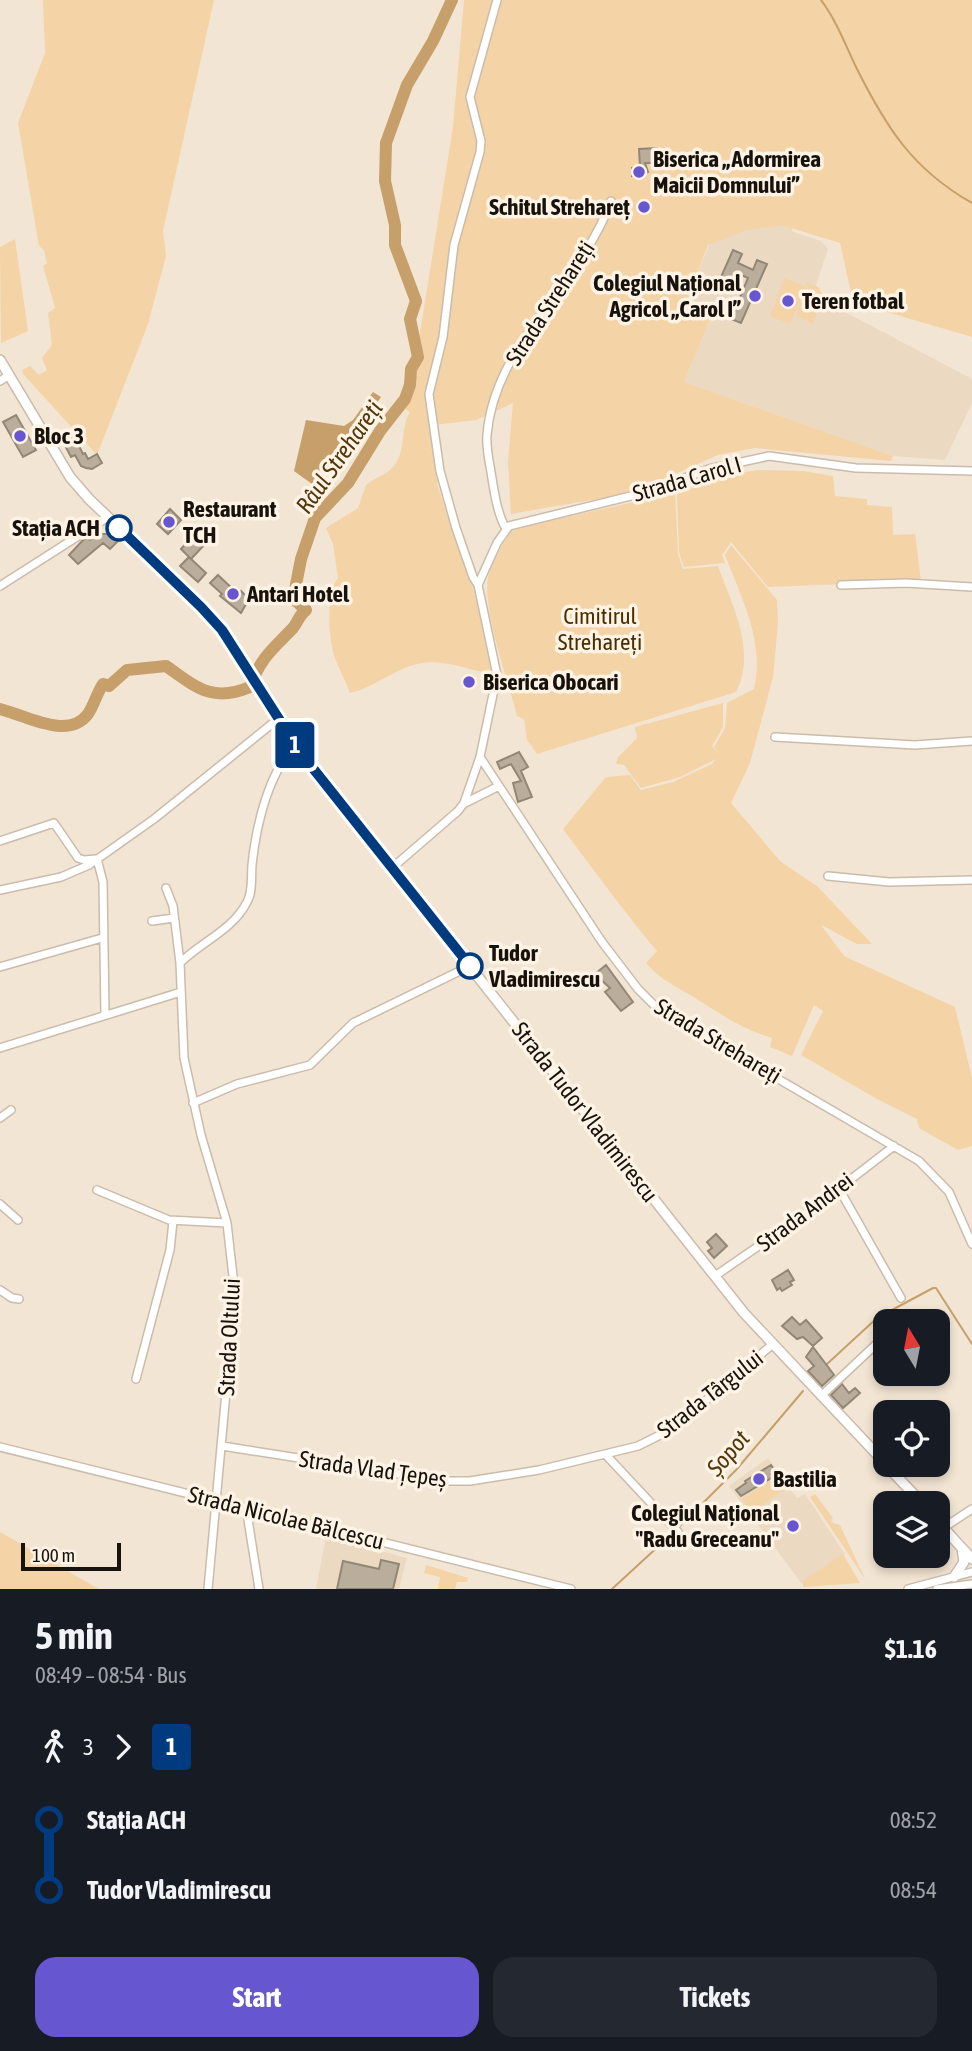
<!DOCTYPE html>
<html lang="en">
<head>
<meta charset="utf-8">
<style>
	:root { --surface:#171b24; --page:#242831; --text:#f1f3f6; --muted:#9ea1a6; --accent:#6656d0 }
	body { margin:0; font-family:"Asap Condensed",sans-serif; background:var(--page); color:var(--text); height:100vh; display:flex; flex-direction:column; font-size:26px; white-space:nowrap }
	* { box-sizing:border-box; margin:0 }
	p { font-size:23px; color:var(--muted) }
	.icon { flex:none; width:38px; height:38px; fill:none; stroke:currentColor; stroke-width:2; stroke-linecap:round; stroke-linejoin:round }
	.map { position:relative; height:1589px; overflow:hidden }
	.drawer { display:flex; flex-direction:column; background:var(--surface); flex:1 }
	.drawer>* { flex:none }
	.badge { padding:0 14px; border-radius:5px; font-size:24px; line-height:46px }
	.needle { width:46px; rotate:350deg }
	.tools { position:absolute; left:873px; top:1309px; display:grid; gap:14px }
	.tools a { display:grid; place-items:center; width:77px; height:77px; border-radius:14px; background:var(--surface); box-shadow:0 4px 10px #0003; font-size:35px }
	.scale { position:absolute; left:21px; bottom:18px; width:100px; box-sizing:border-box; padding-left:7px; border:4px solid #17130c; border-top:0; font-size:19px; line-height:24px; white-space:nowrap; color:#17130c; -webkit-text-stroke:5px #fef3e4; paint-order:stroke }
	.map>.badge { position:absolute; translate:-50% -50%; box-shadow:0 0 0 4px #fff }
	.legs { display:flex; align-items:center; gap:10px; height:77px; padding:0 35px; font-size:23px }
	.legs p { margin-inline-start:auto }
	.headline { display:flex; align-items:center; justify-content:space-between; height:119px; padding:0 35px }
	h1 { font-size:38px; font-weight:700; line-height:52px }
	.primary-button { display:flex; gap:14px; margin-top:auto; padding:14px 35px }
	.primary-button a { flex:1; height:80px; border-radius:21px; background:var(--accent); color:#fff; font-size:28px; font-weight:700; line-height:80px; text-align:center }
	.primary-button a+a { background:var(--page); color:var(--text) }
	ul { padding:0 35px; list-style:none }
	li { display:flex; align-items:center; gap:24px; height:70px; font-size:26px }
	li i { display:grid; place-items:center; width:10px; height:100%; margin:0 9px; background:currentColor }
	li i::after { content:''; width:18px; height:18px; margin:-9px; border:5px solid; border-radius:50%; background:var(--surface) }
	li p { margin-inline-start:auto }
	li:first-child i { background:linear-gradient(#0000 50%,currentColor 0) }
	li:last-child i { background:linear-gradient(currentColor 50%,#0000 0) }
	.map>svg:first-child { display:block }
</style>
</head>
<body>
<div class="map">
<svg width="972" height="1589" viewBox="0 0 972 1589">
	<rect width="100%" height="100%" fill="#f3e5d3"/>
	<path fill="#ecd9c1" d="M750,147L785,204L793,232L821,241L828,249L815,288L830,304L972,379V403L945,460L893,456L684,382L709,321L682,310Z
		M768,1458L797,1498L805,1494L845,1554L802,1584L729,1486Z
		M326,1536L407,1558L399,1589H316Z"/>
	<path fill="#f4d3a6" d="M43,0H214L163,231L166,256L148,324L97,455L23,374L22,370L30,366L39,375L47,370L42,358L52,345L48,313L55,308L43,266L47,263L44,250L39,246L18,123L45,53Z
		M464,0H972V337L853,302L840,243L781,225L746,230L708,245L683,310L709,321L684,382L893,456L891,461L755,448L718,455L652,484L614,496L511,514L508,462L513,403L476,420L433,425L440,471L437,484L488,632L497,675C468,671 440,655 410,666C390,673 372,688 350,693C346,682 341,673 337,663C328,645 325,593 338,578L333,544L326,528L358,508L366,485C373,479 383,476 390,470C408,454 399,430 410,412L399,405L415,364L453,127Z
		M15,239L28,331L1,343L0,247Z
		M785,278L806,287L790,324L770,316Z
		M805,282L818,287L823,295L813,324L796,315L807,287Z
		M757,470L803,471L833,476L835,496L867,499V505L892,507L893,535L915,534L921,581L768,587L731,542L722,555L725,563L684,567L679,552L677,494L728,475Z
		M675,493L678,554L683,569L718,566C732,605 757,651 736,692L537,754L527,740L524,719L517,716C509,683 482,609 488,578C492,560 503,545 512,529Z
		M731,545L777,600L778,623L773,677L750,763L731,803L780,861L818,887L872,944H857L821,925L844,956L955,1007L972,1078V1146L958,1150L919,1128L917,1119L877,1099L801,1055L823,1011L814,1005L792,1056L770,1047L772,1038C734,1026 718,1011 685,992C670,983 658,977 646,963L657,951C624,912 594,870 563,829L606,777L630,775L641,790L673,782L712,764L716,759L680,777L641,788L624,765L616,764L618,757L637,738L635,727L723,703V727L712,746L720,755L714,747L725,728L727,703L754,689C765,642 742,599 725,555Z
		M775,1477L784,1490L752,1512L742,1499Z
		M815,1494L833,1518L831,1520L833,1523L840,1525L865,1579L810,1497Z
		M0,1532L99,1589H0Z
		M843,1554L860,1583L803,1587V1581Z
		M426,1565L468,1578L467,1582H457L455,1589H438L440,1577L424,1573Z"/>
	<path fill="#c69f6a" d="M373,392L381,397L334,466L312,484L294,471L306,420L344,426L353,420Z"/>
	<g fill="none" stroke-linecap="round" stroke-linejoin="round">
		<path stroke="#c69f6a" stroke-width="2" d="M821,0C836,20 845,44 856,67C886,127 912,169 972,203
			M827,1364L877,1318L933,1288H936L972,1344
			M679,1527L736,1470L803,1391
			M612,1589L675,1531"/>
		<path stroke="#c69f6a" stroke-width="12" d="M0,709C25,715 68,741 88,714C94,705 97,693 103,684L109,686L127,670L166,666C196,687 212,703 250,687C261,657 272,650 293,628C298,622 299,615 306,610L295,600L294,595L301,559L315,518L348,483L380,431L405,399L410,385L411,369L418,357L410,319L416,301L395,245V225L385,181L386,143L407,85L433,41L452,0"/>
	</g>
	<path fill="#baad9b" stroke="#928675" stroke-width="2" d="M657,148L658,163H645L648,172L632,176V168L640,167L639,149Z
		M733,250L742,254L738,263L753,270L757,260L767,264L741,323L731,319L748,278L735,272L731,281L721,277Z
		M16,415L36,450L23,457L3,422Z
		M72,432L83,454L85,453L88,459L97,454L102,463L92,469L86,468L81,466L75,455L71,457L61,438Z
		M170,509L181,520L168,534L157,524Z
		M195,533L206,543L191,559L181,549Z
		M97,534H111L118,541L110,549L103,543L78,564L69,555L83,540L87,538L90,540Z
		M189,557L206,573L198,582L180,566Z
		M218,575L238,594L241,591L249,599L241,613L220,596L222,594L210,583Z
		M519,752L528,767L521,771L532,797L518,802L513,783L521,781L511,764L500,769L497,762Z
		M606,965L633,1002L621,1011L605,992L610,988L595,974Z
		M716,1234L727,1246L714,1258L708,1251L712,1248L707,1242Z
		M788,1270L794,1280L790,1282L792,1285L782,1291L780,1288L777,1290L772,1280Z
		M792,1317L800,1325L806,1320L822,1338L813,1346L803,1337L797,1339L782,1326Z
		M813,1347L834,1375L822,1386L808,1371L814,1366L806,1357Z
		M842,1384L849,1393L855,1388L860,1393L843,1408L831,1395Z
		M771,1465L775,1471L771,1474L773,1477L741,1496L736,1490L746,1483L745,1481Z
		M381,1560L399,1564L393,1589H337L343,1561L379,1569Z"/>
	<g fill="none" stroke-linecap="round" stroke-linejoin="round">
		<defs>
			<path id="minor" d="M0,381L9,375
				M506,529C497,513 494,491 491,472C489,460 486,448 487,435C494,344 582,283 611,201
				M478,585L473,577L456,528L440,471L429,394L443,337L454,245L480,152L481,141L470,97L497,0
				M841,585L906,583L972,587
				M0,586L108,517
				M775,737L915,745L972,741
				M480,757L602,942L638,989L658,1009L919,1161L949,1192L972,1244
				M465,803L499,786
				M0,841L54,823L78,858L84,860L96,859
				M97,859L103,882L105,1014
				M392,868L458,811L464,803L480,757L497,675L478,585L497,543L509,526L647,492L709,469L769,456L856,468L972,471
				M828,876L889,882L972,880
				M166,888L173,906L180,963
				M0,890L61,877L89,865L154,819L278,719
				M152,921L174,918
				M0,967L102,938
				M0,1048L181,992
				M193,1103L237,1084L310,1065L353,1023L470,966
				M0,1118L11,1110
				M838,1187L901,1298
				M97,1190L169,1220L227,1223
				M0,1204L18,1220
				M715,1276L815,1207L894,1146
				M0,1290L12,1298L19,1299
				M905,1321L907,1320
				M136,1379L170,1250L173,1221
				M821,1396L886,1335
				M222,1446L444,1481H470L539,1470L638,1446L672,1429L773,1344
				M0,1447L571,1589
				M606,1455L678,1532
				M246,1507L259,1589
				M943,1528L972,1509
				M208,1589L235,1294L227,1223L201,1135L184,1058L180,963C201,942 233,930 247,902C253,892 251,877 252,865C256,826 268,774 295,745
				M908,1589L972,1572
				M937,1589L972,1584"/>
			<path id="major" d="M0,360L70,477L89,499L201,606L222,630L300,752L744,1313L886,1464
				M886,1465L922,1503
				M938,1522L972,1559
				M954,1577L964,1562L962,1548"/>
		</defs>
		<use href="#minor" stroke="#cabcab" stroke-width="10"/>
		<use href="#major" stroke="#cabcab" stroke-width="12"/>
		<use href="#minor" stroke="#fff" stroke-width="7"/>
		<use href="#major" stroke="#fff" stroke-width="9"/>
	</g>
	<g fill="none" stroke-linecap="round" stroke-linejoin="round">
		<defs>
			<path id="line-1" d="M119,528L201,607L222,630L300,752L470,966"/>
		</defs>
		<use href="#line-1" stroke="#fff" stroke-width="16"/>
		<use href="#line-1" stroke="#003b80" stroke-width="10"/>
	</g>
	<g fill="#6656d0" stroke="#fef3e4" stroke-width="2.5">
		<circle cx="639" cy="172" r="7"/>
		<circle cx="644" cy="207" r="7"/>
		<circle cx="755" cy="296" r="7"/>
		<circle cx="788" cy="301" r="7"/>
		<circle cx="20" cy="436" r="7"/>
		<circle cx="169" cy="522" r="7"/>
		<circle cx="233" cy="594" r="7"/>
		<circle cx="469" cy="682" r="7"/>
		<circle cx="759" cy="1479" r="7"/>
		<circle cx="793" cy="1526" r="7"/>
	</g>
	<g fill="#fff" stroke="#003b80" stroke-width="3.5">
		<circle cx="119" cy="528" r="12"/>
		<circle cx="470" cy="966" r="12"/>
	</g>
	<g text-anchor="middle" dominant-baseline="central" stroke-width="7" stroke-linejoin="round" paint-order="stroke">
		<g font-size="23" font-weight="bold" fill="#17130c" stroke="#fef3e4" text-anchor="start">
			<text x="653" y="159">Biserica „Adormirea<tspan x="653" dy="26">Maicii Domnului”</tspan></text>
			<text x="630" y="207" text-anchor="end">Schitul Strehareț</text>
			<text x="741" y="283" text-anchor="end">Colegiul Național<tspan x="741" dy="26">Agricol „Carol I”</tspan></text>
			<text x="802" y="301">Teren fotbal</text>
			<text x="34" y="436">Bloc 3</text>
			<text x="183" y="509">Restaurant<tspan x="183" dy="26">TCH</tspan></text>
			<text x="247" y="594">Antari Hotel</text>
			<text x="483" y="682">Biserica Obocari</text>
			<text x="773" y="1479">Bastilia</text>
			<text x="779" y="1513" text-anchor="end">Colegiul Național<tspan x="779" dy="26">"Radu Greceanu"</tspan></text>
		</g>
		<g font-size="23" fill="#17130c" stroke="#fef3e4">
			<text transform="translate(550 303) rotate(-57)">Strada Strehareți</text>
			<text transform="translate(687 479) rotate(-16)">Strada Carol I</text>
			<text transform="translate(718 1041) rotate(31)">Strada Strehareți</text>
			<text transform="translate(585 1112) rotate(52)">Strada Tudor Vladimirescu</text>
			<text transform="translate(805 1212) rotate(-37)">Strada Andrei</text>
			<text transform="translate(229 1337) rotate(-87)">Strada Oltului</text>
			<text transform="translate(710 1394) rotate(-38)">Strada Târgului</text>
			<text transform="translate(373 1469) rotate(8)">Strada Vlad Țepeș</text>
			<text transform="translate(286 1518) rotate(14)">Strada Nicolae Bălcescu</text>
		</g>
		<g font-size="23" font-weight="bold" fill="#17130c" stroke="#fef3e4" text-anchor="end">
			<text x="100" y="528">Stația ACH</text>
			<text x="489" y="953" text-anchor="start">Tudor<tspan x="489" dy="26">Vladimirescu</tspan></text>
		</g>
		<g font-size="23" fill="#492f02" stroke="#fef3e4">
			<text x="600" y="616">Cimitirul<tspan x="600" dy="26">Strehareți</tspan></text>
		</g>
		<g font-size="24" font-style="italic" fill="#52370c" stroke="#fef3e4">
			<text transform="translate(339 457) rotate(-55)">Râul Strehareți</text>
			<text transform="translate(728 1453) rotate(-49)">Șopot</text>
		</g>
	</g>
</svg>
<div class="tools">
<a><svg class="needle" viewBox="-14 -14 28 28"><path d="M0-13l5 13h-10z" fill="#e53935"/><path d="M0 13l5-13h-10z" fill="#9ea1a6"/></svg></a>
<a><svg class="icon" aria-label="locate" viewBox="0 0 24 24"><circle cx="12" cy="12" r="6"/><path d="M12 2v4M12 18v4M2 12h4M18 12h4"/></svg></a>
<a><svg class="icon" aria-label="layers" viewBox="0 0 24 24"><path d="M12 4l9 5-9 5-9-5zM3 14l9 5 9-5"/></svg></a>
</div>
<div class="scale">100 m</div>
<b class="badge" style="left:295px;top:745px;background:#003b80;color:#fff">1</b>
</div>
<section class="drawer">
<div class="headline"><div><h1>5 min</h1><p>08:49 – 08:54 · Bus</p></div><b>$1.16</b></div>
<div class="legs"><svg class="icon" aria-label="walk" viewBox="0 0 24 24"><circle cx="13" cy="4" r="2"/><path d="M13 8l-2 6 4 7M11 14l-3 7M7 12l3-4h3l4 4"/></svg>3<svg class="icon" aria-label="forward" viewBox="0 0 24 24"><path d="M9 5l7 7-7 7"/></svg><b class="badge" style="background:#003b80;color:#fff">1</b></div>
<ul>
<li><i style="color:#003b80"></i><b>Stația ACH</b><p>08:52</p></li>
<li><i style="color:#003b80"></i><b>Tudor Vladimirescu</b><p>08:54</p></li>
</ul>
<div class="primary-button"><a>Start</a><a>Tickets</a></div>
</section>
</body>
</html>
